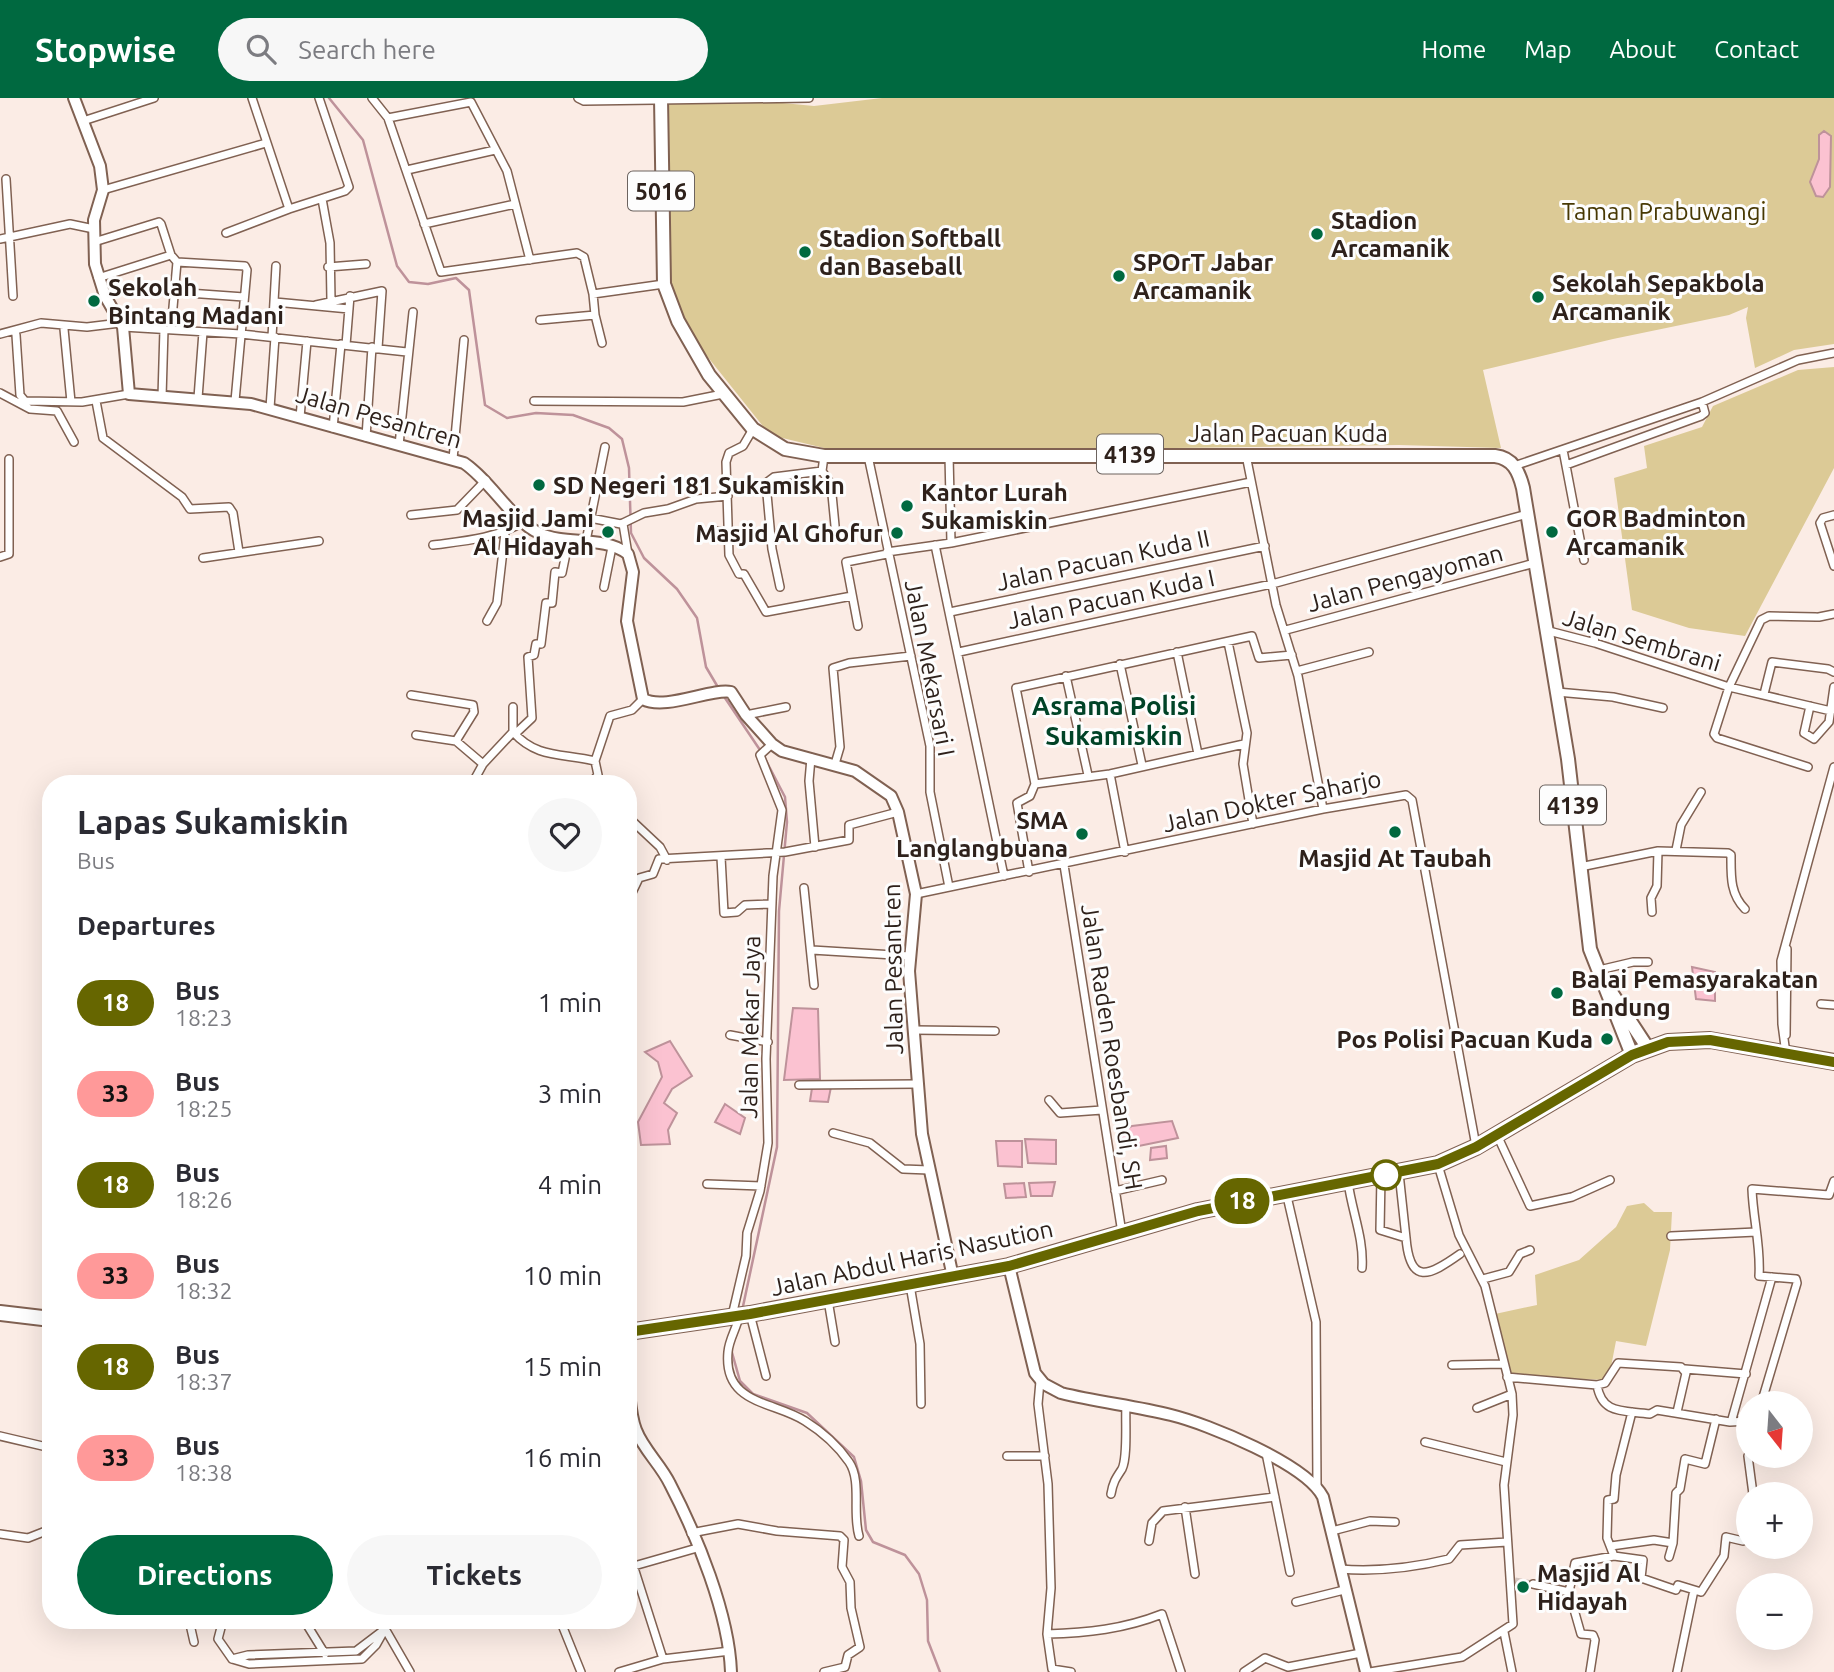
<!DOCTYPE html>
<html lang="en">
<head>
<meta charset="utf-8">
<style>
	:root { --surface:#fff; --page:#f7f7f7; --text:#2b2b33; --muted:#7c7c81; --accent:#006940 }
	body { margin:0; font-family:Ubuntu,sans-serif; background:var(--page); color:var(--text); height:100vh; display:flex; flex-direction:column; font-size:26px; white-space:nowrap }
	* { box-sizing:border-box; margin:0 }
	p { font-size:23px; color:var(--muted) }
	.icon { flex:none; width:38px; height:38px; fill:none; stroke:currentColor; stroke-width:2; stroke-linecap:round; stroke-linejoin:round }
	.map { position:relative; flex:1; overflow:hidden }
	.sheet { position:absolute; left:42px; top:677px; width:595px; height:854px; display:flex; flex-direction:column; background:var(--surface); border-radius:28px; box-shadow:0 7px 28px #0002 }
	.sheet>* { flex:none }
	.badge { padding:0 14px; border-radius:23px; font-size:24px; line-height:46px }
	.needle { width:46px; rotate:163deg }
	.controls { position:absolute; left:1736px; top:1293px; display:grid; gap:14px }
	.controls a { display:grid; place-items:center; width:77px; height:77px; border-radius:50%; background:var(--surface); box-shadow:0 7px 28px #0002; font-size:35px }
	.map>.badge { position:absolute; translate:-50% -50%; box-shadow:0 0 0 4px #fff }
	h2 { padding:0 35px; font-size:26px; line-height:63px }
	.round { display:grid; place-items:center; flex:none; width:74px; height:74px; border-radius:37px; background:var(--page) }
	.head { display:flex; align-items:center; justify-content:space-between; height:119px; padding:0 35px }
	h1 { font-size:33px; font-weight:700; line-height:52px }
	.action { display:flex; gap:14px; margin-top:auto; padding:14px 35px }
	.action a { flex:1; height:80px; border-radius:42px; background:var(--accent); color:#fff; font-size:28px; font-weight:700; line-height:80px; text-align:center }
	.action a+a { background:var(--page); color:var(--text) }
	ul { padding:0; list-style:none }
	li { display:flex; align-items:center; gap:21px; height:91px; padding:0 35px }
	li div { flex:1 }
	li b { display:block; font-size:26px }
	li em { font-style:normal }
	li .badge { min-width:77px; font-weight:700; text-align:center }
	header { display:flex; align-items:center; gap:42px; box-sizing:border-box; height:98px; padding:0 35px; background:var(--accent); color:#fff }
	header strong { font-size:33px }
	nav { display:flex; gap:38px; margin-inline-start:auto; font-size:24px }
	.search { width:490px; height:63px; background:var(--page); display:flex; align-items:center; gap:18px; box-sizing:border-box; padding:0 24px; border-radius:38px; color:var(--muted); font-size:26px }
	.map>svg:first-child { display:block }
</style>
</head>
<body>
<header>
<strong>Stopwise</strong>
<div class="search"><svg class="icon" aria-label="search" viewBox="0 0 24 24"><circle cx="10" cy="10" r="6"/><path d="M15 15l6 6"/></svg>Search here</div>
<nav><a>Home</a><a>Map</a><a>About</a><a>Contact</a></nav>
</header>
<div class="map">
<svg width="1834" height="1574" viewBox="0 0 1834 1574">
	<rect width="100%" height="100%" fill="#fbece5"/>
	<path fill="#dcca96" d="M882,0H1834V246L1794,252L1755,270L1746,220L1748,209L1729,217L1613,241L1483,272L1501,350L1399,347L949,353L824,350L770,337L679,223L667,186L665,5L761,3L814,8Z
		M1834,269V370L1745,538L1689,530L1632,512L1614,380L1647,370L1644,348L1702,329L1713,308L1798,272Z
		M1644,1105L1654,1114H1672L1670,1152L1646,1248L1616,1243L1609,1279L1603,1282L1510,1277L1495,1216L1537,1207L1535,1177L1579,1162L1616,1129L1627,1108Z"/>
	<path fill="#fbc2d1" stroke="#be929a" stroke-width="2" d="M1824,33L1831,38L1830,89L1823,99L1816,98L1810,84L1819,61V37Z
		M1692,869L1715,874V903L1696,901Z
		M793,910L818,911L820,981L784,982Z
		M670,943L692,978L672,991L664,1005L677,1015L668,1032L670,1046L641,1047L638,1024L662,979L658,964L645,954Z
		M831,989L828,1004L810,1003L812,990Z
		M725,1006L745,1020L740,1036L715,1024Z
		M1172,1023L1178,1040L1119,1052V1036L1132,1028Z
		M1025,1041L1056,1042V1066L1028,1065Z
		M996,1043H1022V1069L998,1068Z
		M1166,1048L1167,1060L1150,1062L1151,1050Z
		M1055,1084L1052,1098H1031L1029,1085Z
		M1024,1085L1026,1099L1006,1100L1004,1086Z"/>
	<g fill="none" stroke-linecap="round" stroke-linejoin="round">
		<path stroke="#be929a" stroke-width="2.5" d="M329,0L363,42L397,168L409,184L428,186L456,180L469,192L485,307L507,320L536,315L573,317L609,330L622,341L629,370L631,435L644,460L677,491L697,520L706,569L719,591
			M723,597L762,655L785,699L787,724L779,813L777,1049L742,1213
			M739,1229L731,1251L740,1283L753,1296L807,1315L854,1359L861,1383L866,1432L873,1444L905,1457L919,1476L927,1502L928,1543L940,1574"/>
		<path stroke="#d2c3bd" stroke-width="7" stroke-dasharray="7 3.5" stroke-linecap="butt" d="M1515,1483L1533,1486"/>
		<defs>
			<path id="street" d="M252,0L289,111L345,93L349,89L319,0
				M372,0L388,20L471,4L507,73L530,162
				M578,0L584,3L809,0
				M388,20L441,174L577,155L584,159L593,196L664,186
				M83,23L154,0
				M407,72L495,52
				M6,81L13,198
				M103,92L266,45
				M322,101L330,145L331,202
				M424,126L515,106
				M226,135L289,111
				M0,141L70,126L94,131
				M94,144L159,124L161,126L171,157L177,164L171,232
				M177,164L245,168L247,172L235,303
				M328,169L366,166
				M98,180L171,157
				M174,194L244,199
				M593,196L595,217L602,245
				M275,204L349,211
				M316,207L382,193L378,250
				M540,222L595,217
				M123,229L241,236L407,254
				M64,231L71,304
				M0,236L41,225L87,229L120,225
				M16,237L20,297L25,303L82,304L129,296
				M272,239L276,168
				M346,247L350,198
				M0,295L30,311L57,313L74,344
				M162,299L164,231
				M198,300L203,234
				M96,303L103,340L182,399L190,411L229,409L233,415L239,454
				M534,303L683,304L723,296
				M270,310L275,239
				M300,319L307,243
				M333,330L341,246
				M753,331L743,348L729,355L726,364L729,457L739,476H744L766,514L852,498
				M366,339L372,249
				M399,347L413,214
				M1563,352L1584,462
				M949,357L951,445
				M1246,357L1276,507L1298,578L1323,711
				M868,358L930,648V694L949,789
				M453,361L464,242
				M1566,367L1701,318L1705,315L1702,304
				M1514,368L1702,304L1798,262L1834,255
				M822,373L831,386L836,438
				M411,417L457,412L486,382
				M1834,417L1823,420L1820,425L1834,468
				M590,420L621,426L644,415L668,411L696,401L728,398
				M623,426L628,456
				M715,433H730
				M586,443L605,349
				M433,447C464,443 495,441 523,424
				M935,447L1004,778
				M887,454L951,445L1251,384
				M0,459L9,456V361
				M203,460L319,443
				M604,489L612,449
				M780,489L772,451L766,385L774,379L822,373L824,358
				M950,514L1265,448
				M1819,519L1834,516
				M487,523L497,505L505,435
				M1592,526L1595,545
				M858,528L846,464L887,456
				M1286,532L1535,465
				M1545,532L1595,545L1729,589L1831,613
				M1228,544L1247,635L1243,666L1253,726
				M959,554L1272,486L1527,416
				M1177,554L1198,656
				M1120,566L1142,667
				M1297,573L1369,554
				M1066,578L1088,677
				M1557,594L1613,599L1663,610
				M1764,596L1772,564L1828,571L1834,574
				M411,597L473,607L474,614L456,643
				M1810,608L1804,635L1814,641L1829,624L1834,589
				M513,609V634C537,661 563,655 595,663
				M746,617L786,609
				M515,636L532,620L528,559L534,557L536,546H541L546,505H552L555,474L562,475L569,441
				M416,637L456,643L483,666
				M811,660L809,683L815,749
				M835,666L840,649L833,570L849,565L911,558
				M1808,669L1717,640L1714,636L1729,589L1761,522L1769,518L1816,519
				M1110,676L1125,754
				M472,686L483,666L513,634
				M590,686L598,677L595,663L610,618L632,612L643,601
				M1035,686L1110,676L1244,646
				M628,719L660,749L667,762
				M1676,752L1681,727L1701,694
				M721,759L724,815L737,814L745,807L772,806
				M1064,767L1122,1135
				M1580,769L1658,753L1728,755L1731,757C1731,778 1730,796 1745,811
				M1029,774L1017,705L1030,698L1035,686L1016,590L1252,538L1259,560L1292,557
				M804,790L814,887
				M916,796L1323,711L1406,697L1412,702L1476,1048
				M628,803L639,780L653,776L659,761L785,754L849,742V727L898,714
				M1652,814L1651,800L1657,788L1658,753
				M812,852L910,858
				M1599,872L1633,864H1648
				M1821,906L1834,907
				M914,932L995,933
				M730,937L768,944
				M1786,937L1787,851
				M1786,956L1782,926L1781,863L1834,669
				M799,987L917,986
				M1049,1002L1060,1015L1102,1012
				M833,1035L870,1045L903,1071L929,1072
				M1497,1037L1530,1108L1572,1099L1610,1082
				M1399,1075L1406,1140
				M1381,1078L1380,1132L1406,1140C1410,1188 1429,1178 1460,1156
				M1348,1084C1352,1114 1364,1140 1362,1170
				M707,1086L761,1088
				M1115,1093L1162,1082
				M1286,1094L1316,1224L1317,1388
				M1671,1138L1756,1134
				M1483,1181L1509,1174L1520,1156L1530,1152
				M910,1187L920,1246L921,1306
				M828,1202L835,1244
				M750,1216L766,1278
				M732,1218L746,1158L747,1135L760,1093L768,1045L766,961L773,778L782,712L760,657L772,646
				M739,1218C737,1230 729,1241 728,1254C723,1307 774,1303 805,1323C821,1333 838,1348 849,1364C862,1383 852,1415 859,1438
				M1452,1267L1503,1266
				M1685,1271L1746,1276
				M1507,1279L1597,1287L1605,1285L1618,1265L1681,1269L1686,1275L1677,1314
				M1040,1283L1038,1306L1048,1386L1051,1490L1047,1536L1052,1571L1071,1574
				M1597,1287C1602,1317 1623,1312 1650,1316L1657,1312L1730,1324L1748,1323
				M1761,1306L1797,1185L1796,1181L1759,1178C1761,1148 1753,1121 1752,1091L1829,1097L1834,1083
				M1477,1310L1512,1296
				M1732,1321L1772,1179
				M0,1338L51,1350
				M1425,1344L1506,1364
				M1266,1355L1290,1474
				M1007,1358H1045
				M1748,1358L1753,1396
				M1111,1396C1113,1384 1116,1380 1122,1371C1128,1359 1125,1322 1126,1308
				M1185,1409L1195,1476
				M1332,1433L1370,1423L1395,1424
				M691,1435L738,1426L777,1433L840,1438L844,1442L842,1469L850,1484L851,1510L860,1549L848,1557L845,1569L824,1574
				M0,1436L28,1440L51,1431
				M1149,1443L1152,1425L1163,1413L1275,1399
				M1611,1448L1654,1442L1673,1445
				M628,1451L663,1561L730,1553
				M1614,1458L1607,1440L1608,1402L1614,1401L1616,1377L1632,1314
				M1669,1459L1673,1445L1676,1395L1680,1391L1685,1361L1705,1366L1716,1321
				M634,1468L697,1450
				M1340,1471C1378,1474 1412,1470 1449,1461L1460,1447L1507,1444
				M1533,1486L1569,1494L1581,1536L1593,1537L1595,1542L1590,1574
				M1569,1494L1575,1465L1614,1458L1643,1462L1641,1480L1676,1492L1678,1487L1701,1494L1724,1458L1726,1439L1743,1443L1748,1423
				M1296,1504L1344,1492
				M189,1522L194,1544
				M223,1522L218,1541L232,1561
				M304,1522L325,1556
				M380,1522L410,1574
				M560,1522L581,1574
				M385,1531L376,1547L362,1561L249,1566L232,1561L248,1557L356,1553Z
				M385,1531L391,1522
				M1504,1534L1512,1574
				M1047,1536C1087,1535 1124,1531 1162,1516L1181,1574
				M619,1574L663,1561
				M1244,1574L1265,1560L1288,1569L1361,1555
				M1370,1574L1462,1559L1513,1526L1504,1387L1513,1317L1512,1296L1485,1188L1459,1137L1438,1067
				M1677,1574L1694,1492"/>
			<path id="secondary" d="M74,0L100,68L103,92L94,122L95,166L105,198L123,229L129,296L251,306L464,365C492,384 511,422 539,435C566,448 603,437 628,456L633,474L627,523L643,601C665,613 711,590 731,594L746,617L772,646L782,653L855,673L891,698L898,714L916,796L909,873L922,1036L953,1179
				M1009,1168L1035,1275L1044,1286L1061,1295C1097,1304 1135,1308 1171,1317C1208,1326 1306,1366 1323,1399L1366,1574
				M628,1284C630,1300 630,1317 636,1332C643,1351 661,1367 670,1386C697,1438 729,1516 731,1574"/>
			<path id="primary" d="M661,0L664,186L678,223L709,277L753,331L785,351L824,358H1495C1513,360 1519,374 1523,390L1568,661L1590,851L1632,957
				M1611,894L1647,949"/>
			<path id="highway" d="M0,1215L51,1221
				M628,1234L750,1216L1009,1168L1198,1113L1438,1066L1476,1049L1632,957L1668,944L1710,942L1834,964"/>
		</defs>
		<use href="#street" stroke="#806152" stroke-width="10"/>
		<use href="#secondary" stroke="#806152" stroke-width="14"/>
		<use href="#primary" stroke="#806152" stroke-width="16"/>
		<use href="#highway" stroke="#806152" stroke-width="18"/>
		<use href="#street" stroke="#fff" stroke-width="7"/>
		<use href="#secondary" stroke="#fff" stroke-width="10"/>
		<use href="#primary" stroke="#fff" stroke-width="12"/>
		<use href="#highway" stroke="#fff" stroke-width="14"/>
	</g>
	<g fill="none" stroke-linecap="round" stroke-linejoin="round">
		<defs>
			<path id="line" d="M628,1234L750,1216L1009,1168L1198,1113L1438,1066L1476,1049L1632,957L1668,944L1710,942L1834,964"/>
		</defs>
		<use href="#line" stroke="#fff" stroke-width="16"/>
		<use href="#line" stroke="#660" stroke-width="10"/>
	</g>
	<g fill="#006940" stroke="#fdfdfd" stroke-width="2.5">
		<circle cx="1317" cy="136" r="7"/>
		<circle cx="805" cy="154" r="7"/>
		<circle cx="1119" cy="178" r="7"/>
		<circle cx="1538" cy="199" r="7"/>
		<circle cx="94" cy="203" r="7"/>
		<circle cx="539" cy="387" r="7"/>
		<circle cx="907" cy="408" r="7"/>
		<circle cx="608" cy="434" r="7"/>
		<circle cx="1552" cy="434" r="7"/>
		<circle cx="897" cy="435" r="7"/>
		<circle cx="1395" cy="734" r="7"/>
		<circle cx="1082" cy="736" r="7"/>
		<circle cx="1557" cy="895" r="7"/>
		<circle cx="1607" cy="941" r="7"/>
		<circle cx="1523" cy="1489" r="7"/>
	</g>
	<circle fill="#fff" stroke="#660" stroke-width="3.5" cx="1386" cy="1077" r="14"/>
	<g text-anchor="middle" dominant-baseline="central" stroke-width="6" stroke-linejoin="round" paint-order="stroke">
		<g fill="#fdfdfd" stroke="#6c635f" stroke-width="2">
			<rect x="628" y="73.5" width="66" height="39" rx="5"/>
			<rect x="1097" y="336.5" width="66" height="39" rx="5"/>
			<rect x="1540" y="687.5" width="66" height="39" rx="5"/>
		</g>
		<g font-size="23" font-weight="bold" fill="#2e211b">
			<text x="661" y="93">5016</text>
			<text x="1130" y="356">4139</text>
			<text x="1573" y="707">4139</text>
		</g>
		<g font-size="24" fill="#473803" stroke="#fdfdfd">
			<text x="1664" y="113">Taman Prabuwangi</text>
		</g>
		<g font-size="24" font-weight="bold" fill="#2e211b" stroke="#fdfdfd" text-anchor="start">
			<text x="1331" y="122">Stadion<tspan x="1331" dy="28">Arcamanik</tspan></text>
			<text x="819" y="140">Stadion Softball<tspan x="819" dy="28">dan Baseball</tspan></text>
			<text x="1133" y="164">SPOrT Jabar<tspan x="1133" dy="28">Arcamanik</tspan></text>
			<text x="1552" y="185">Sekolah Sepakbola<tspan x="1552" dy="28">Arcamanik</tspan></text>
			<text x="108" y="189">Sekolah<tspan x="108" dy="28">Bintang Madani</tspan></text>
			<text x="553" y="387">SD Negeri 181 Sukamiskin</text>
			<text x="921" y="394">Kantor Lurah<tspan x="921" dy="28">Sukamiskin</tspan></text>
			<text x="594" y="420" text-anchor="end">Masjid Jami<tspan x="594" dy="28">Al Hidayah</tspan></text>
			<text x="1566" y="420">GOR Badminton<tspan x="1566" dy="28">Arcamanik</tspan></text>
			<text x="883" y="435" text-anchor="end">Masjid Al Ghofur</text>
			<text x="1068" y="722" text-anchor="end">SMA<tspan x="1068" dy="28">Langlangbuana</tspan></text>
			<text x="1395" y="760" text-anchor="middle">Masjid At Taubah</text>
			<text x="1571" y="881">Balai Pemasyarakatan<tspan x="1571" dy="28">Bandung</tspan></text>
			<text x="1593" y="941" text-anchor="end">Pos Polisi Pacuan Kuda</text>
			<text x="1537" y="1475">Masjid Al<tspan x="1537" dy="28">Hidayah</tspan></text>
		</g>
		<g font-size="24" fill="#2e211b" stroke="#fdfdfd">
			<text transform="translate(379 319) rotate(16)">Jalan Pesantren</text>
			<text x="1288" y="335">Jalan Pacuan Kuda</text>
			<text transform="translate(1103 462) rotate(-12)">Jalan Pacuan Kuda II</text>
			<text transform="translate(1405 480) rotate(-15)">Jalan Pengayoman</text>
			<text transform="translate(1111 501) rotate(-12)">Jalan Pacuan Kuda I</text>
			<text transform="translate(1642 542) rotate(17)">Jalan Sembrani</text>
			<text transform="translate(930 570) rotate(79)">Jalan Mekarsari I</text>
			<text transform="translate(1272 703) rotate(-12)">Jalan Dokter Saharjo</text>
			<text transform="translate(893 871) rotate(-91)">Jalan Pesantren</text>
			<text transform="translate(750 929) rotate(-89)">Jalan Mekar Jaya</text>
			<text transform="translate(1112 949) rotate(81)">Jalan Raden Roesbandi, SH</text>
			<text transform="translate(912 1160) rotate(-12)">Jalan Abdul Haris Nasution</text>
		</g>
		<g font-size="26" font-weight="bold" fill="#004327" stroke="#fdfdfd">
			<text x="1114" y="607">Asrama Polisi<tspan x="1114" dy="30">Sukamiskin</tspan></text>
		</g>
	</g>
</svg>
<div class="controls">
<a><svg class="needle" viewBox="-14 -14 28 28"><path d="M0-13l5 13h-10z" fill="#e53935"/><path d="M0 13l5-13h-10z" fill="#7c7c81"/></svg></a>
<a>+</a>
<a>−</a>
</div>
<b class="badge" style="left:1242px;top:1103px;background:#660;color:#fff">18</b>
<section class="sheet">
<div class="head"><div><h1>Lapas Sukamiskin</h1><p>Bus</p></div><a class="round"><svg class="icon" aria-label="heart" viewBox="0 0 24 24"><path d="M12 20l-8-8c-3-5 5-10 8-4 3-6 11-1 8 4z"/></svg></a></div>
<h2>Departures</h2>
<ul>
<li><span class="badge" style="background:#660;color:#fff">18</span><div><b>Bus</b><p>18:23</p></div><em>1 min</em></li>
<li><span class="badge" style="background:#f99;color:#111">33</span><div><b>Bus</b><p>18:25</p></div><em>3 min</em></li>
<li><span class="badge" style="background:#660;color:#fff">18</span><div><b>Bus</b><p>18:26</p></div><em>4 min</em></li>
<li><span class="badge" style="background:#f99;color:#111">33</span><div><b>Bus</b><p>18:32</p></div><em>10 min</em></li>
<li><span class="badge" style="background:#660;color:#fff">18</span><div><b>Bus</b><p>18:37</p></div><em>15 min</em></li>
<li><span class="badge" style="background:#f99;color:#111">33</span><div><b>Bus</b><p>18:38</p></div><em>16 min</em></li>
</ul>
<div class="action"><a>Directions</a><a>Tickets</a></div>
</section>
</div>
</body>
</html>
